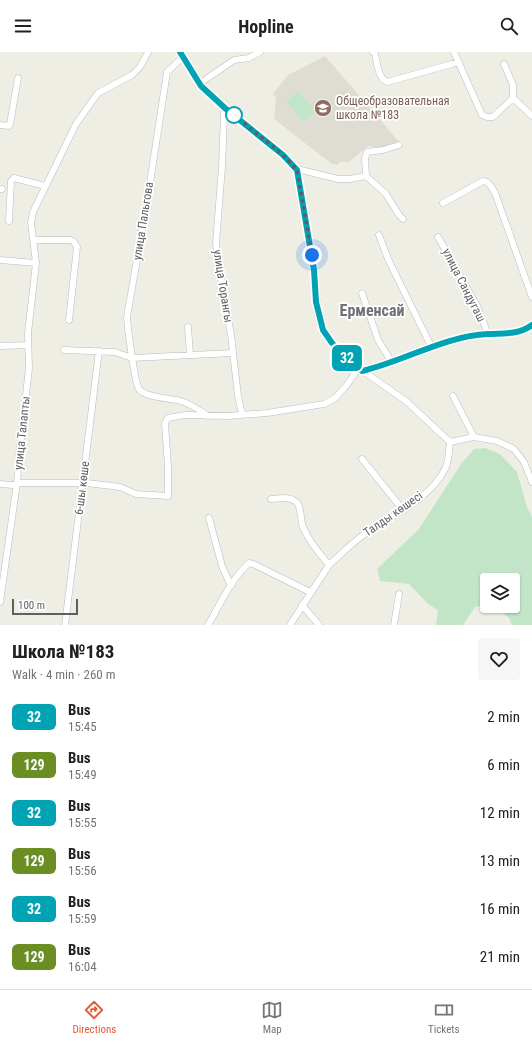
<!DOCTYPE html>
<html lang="en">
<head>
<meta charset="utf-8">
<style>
	:root { --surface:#fff; --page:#f6f6f6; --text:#202124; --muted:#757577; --line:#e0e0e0; --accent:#e45b36 }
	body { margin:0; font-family:"Roboto Condensed",sans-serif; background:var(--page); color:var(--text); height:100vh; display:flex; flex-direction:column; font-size:15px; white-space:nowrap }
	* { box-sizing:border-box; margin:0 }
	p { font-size:13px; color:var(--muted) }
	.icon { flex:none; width:22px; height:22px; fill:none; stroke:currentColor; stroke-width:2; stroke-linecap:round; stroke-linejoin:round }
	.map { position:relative; height:573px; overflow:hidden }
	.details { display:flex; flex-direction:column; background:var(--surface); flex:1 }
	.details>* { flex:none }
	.badge { padding:0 8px; border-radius:6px; font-size:14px; line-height:26px }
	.buttons { position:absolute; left:480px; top:521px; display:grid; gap:8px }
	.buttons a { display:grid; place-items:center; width:40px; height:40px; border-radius:4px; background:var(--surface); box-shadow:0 1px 3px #0004; font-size:20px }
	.scale { position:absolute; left:12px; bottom:10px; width:66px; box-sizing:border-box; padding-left:4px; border:2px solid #5d5f65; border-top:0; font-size:11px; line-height:14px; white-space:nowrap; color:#5d5f65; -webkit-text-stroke:3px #fff; paint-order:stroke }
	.you { position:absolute; width:20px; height:20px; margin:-10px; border:3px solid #fff; border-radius:50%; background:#1a73e8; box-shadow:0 0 0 6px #1a73e833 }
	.map>.badge { position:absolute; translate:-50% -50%; box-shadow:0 0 0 2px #fff }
	.round { display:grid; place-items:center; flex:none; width:42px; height:42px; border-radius:4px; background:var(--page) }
	.overview { display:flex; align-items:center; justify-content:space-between; height:68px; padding:0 12px }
	h1 { font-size:19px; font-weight:700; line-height:30px }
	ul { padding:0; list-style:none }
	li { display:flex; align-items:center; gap:12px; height:48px; padding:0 12px }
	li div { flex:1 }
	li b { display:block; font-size:15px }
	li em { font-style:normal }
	li .badge { min-width:44px; font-weight:700; text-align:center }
	header { display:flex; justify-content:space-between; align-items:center; height:52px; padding:0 12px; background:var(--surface); font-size:18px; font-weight:700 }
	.tab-bar { display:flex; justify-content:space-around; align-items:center; height:56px; border-top:1px solid var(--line); background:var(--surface); font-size:11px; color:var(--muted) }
	.tab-bar a { display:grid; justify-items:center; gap:2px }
	.tab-bar .on { color:var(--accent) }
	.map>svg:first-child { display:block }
</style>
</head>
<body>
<header><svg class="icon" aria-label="menu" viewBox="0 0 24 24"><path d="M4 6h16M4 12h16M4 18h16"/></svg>Hopline<svg class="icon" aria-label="search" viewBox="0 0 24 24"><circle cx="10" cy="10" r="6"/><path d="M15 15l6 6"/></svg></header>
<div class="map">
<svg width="532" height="573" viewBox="0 0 532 573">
	<rect width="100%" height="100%" fill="#efeee5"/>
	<path fill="#dfddd3" d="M325,4L400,91L380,96L368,94L349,110H340L337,113L332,112L274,67L276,46L273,42L288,23Z"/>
	<path fill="#c2e5c7" d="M299,39L316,60L303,70L286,49Z
		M485,396L500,402L517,420L527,455L532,465V573H512L509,566L495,554H513V528H487V553L475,555L463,573H436L438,558L428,552L409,532L380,529L377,517L419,477L461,412L474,397Z"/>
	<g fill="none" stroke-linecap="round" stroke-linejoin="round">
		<defs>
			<path id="minor" d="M181,0L201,34L226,57L283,103L297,117L314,217L318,261L323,278L332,291L353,312L406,349L450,390
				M373,0L375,2C377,11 378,26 387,30L459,10
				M454,0L482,63L487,65H493L513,46
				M504,12L513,33V46L532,64
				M199,32L234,8L249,6L260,0
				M226,57L224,62L222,115L216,191L218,210L231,283L238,344L242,362
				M0,73L9,74L10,72L18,26
				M297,117L338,127H350L366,124L365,106L367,100L383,98L399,93
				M366,124L386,142L399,163L403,167
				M0,137H2
				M443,151L483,129C489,129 492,136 495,141L532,245
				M9,169L11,129L14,126L45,134
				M379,183L388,207L431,294
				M438,185L477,254L488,282
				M33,188H71L74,190L77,195L69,268
				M0,208L36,211
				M362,241L378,288L391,309
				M188,275L190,303
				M0,294L28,293
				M64,298L115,300L132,306L128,277L127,265L148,144L167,20L183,5
				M362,319C405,308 444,285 488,282C504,281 518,283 532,273
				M453,344L474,385
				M208,364C199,358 191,352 181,349C170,346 145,346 139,337C135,330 134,314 132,306L233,301
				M450,390L474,385L497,389L514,397L524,410L532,430
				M362,407L403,458
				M0,432L13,433L17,431H87L120,435L136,442L168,444V415L165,371L168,366L185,363L228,364L267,361L324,352L335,346L346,334L354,323L357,315
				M271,447C278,447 289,444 295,449C302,453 300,468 303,475C309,489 319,501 329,513
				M209,466L222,514L231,534
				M0,550L17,431L19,404L29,316L28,281L36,211L31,171L33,160L76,72L98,41L132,23L140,15L148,0
				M302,553L319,573
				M65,573L99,299
				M208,573C220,553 231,527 249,511L253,512L310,540
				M290,573L329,513C341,502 353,490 366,481C394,462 431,447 446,415C449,407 449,398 450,390
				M394,573L399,542"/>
		</defs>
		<use href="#minor" stroke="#babbc0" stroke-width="7"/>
		<use href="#minor" stroke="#fff" stroke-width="6"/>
	</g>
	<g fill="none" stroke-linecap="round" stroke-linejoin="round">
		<defs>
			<path id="line" d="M180,0L201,34L226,57L283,103L297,118L314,218L316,250L323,278L332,291L353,312L362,319C405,309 444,284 488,282C504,281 518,283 532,273"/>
		</defs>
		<use href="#line" stroke="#fff" stroke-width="9"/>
		<use href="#line" stroke="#00a3b4" stroke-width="6"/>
		<path stroke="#5d5f65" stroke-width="4" stroke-dasharray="0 7.2" d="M234,63L283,103L297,118L312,203"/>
	</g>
	<defs>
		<symbol id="school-disc" viewBox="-11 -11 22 22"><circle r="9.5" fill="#8d6e63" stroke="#fff"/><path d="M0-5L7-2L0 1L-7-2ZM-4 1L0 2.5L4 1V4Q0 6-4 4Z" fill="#fff"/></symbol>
	</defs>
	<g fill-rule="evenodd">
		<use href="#school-disc" x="313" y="46" width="20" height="20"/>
	</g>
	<circle fill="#fff" stroke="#00a3b4" stroke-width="2" cx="234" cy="63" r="8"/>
	<g text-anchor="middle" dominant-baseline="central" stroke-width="3.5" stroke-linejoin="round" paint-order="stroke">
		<g font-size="12" fill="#785e54" stroke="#fff" text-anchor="start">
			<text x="336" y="49">Общеобразовательная<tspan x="336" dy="14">школа №183</tspan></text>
		</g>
		<g font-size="12" fill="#5d5f65" stroke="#fff">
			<text transform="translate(143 169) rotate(-81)">улица Пальгова</text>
			<text transform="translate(464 233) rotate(63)">улица Сандугаш</text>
			<text transform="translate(223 234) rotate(81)">улица Торангы</text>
			<text transform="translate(22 381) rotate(-84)">улица Талапты</text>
			<text transform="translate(82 436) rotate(-83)">6-шы көше</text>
			<text transform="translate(393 462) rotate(-35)">Талды көшесі</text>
		</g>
		<g font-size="16" font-weight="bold" fill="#6e7177" stroke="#fff">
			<text x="372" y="258">Ерменсай</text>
		</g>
	</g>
</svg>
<div class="buttons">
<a><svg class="icon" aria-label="layers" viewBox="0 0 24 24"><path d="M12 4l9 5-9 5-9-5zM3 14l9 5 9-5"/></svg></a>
</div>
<div class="scale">100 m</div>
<div class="you" style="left:312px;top:203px"></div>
<b class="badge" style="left:347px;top:306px;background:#00a3b4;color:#fff">32</b>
</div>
<section class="details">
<div class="overview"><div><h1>Школа №183</h1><p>Walk · 4 min · 260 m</p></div><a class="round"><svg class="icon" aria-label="heart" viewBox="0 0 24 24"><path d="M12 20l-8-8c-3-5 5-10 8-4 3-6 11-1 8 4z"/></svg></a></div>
<ul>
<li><span class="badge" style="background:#00a3b4;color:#fff">32</span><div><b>Bus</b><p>15:45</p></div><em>2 min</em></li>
<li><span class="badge" style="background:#6b8e23;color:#fff">129</span><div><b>Bus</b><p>15:49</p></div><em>6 min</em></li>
<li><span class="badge" style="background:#00a3b4;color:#fff">32</span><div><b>Bus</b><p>15:55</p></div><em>12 min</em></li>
<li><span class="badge" style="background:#6b8e23;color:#fff">129</span><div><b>Bus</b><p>15:56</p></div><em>13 min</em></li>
<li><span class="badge" style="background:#00a3b4;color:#fff">32</span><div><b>Bus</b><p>15:59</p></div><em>16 min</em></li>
<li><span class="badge" style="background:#6b8e23;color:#fff">129</span><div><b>Bus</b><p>16:04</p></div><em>21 min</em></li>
</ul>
</section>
<nav class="tab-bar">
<a class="on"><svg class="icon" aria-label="directions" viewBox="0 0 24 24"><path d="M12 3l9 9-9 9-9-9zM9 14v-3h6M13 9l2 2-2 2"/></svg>Directions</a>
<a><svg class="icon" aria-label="map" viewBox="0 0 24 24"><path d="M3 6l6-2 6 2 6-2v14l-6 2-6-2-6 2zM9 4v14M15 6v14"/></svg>Map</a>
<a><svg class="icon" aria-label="tickets" viewBox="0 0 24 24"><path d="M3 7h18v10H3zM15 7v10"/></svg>Tickets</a>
</nav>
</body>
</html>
